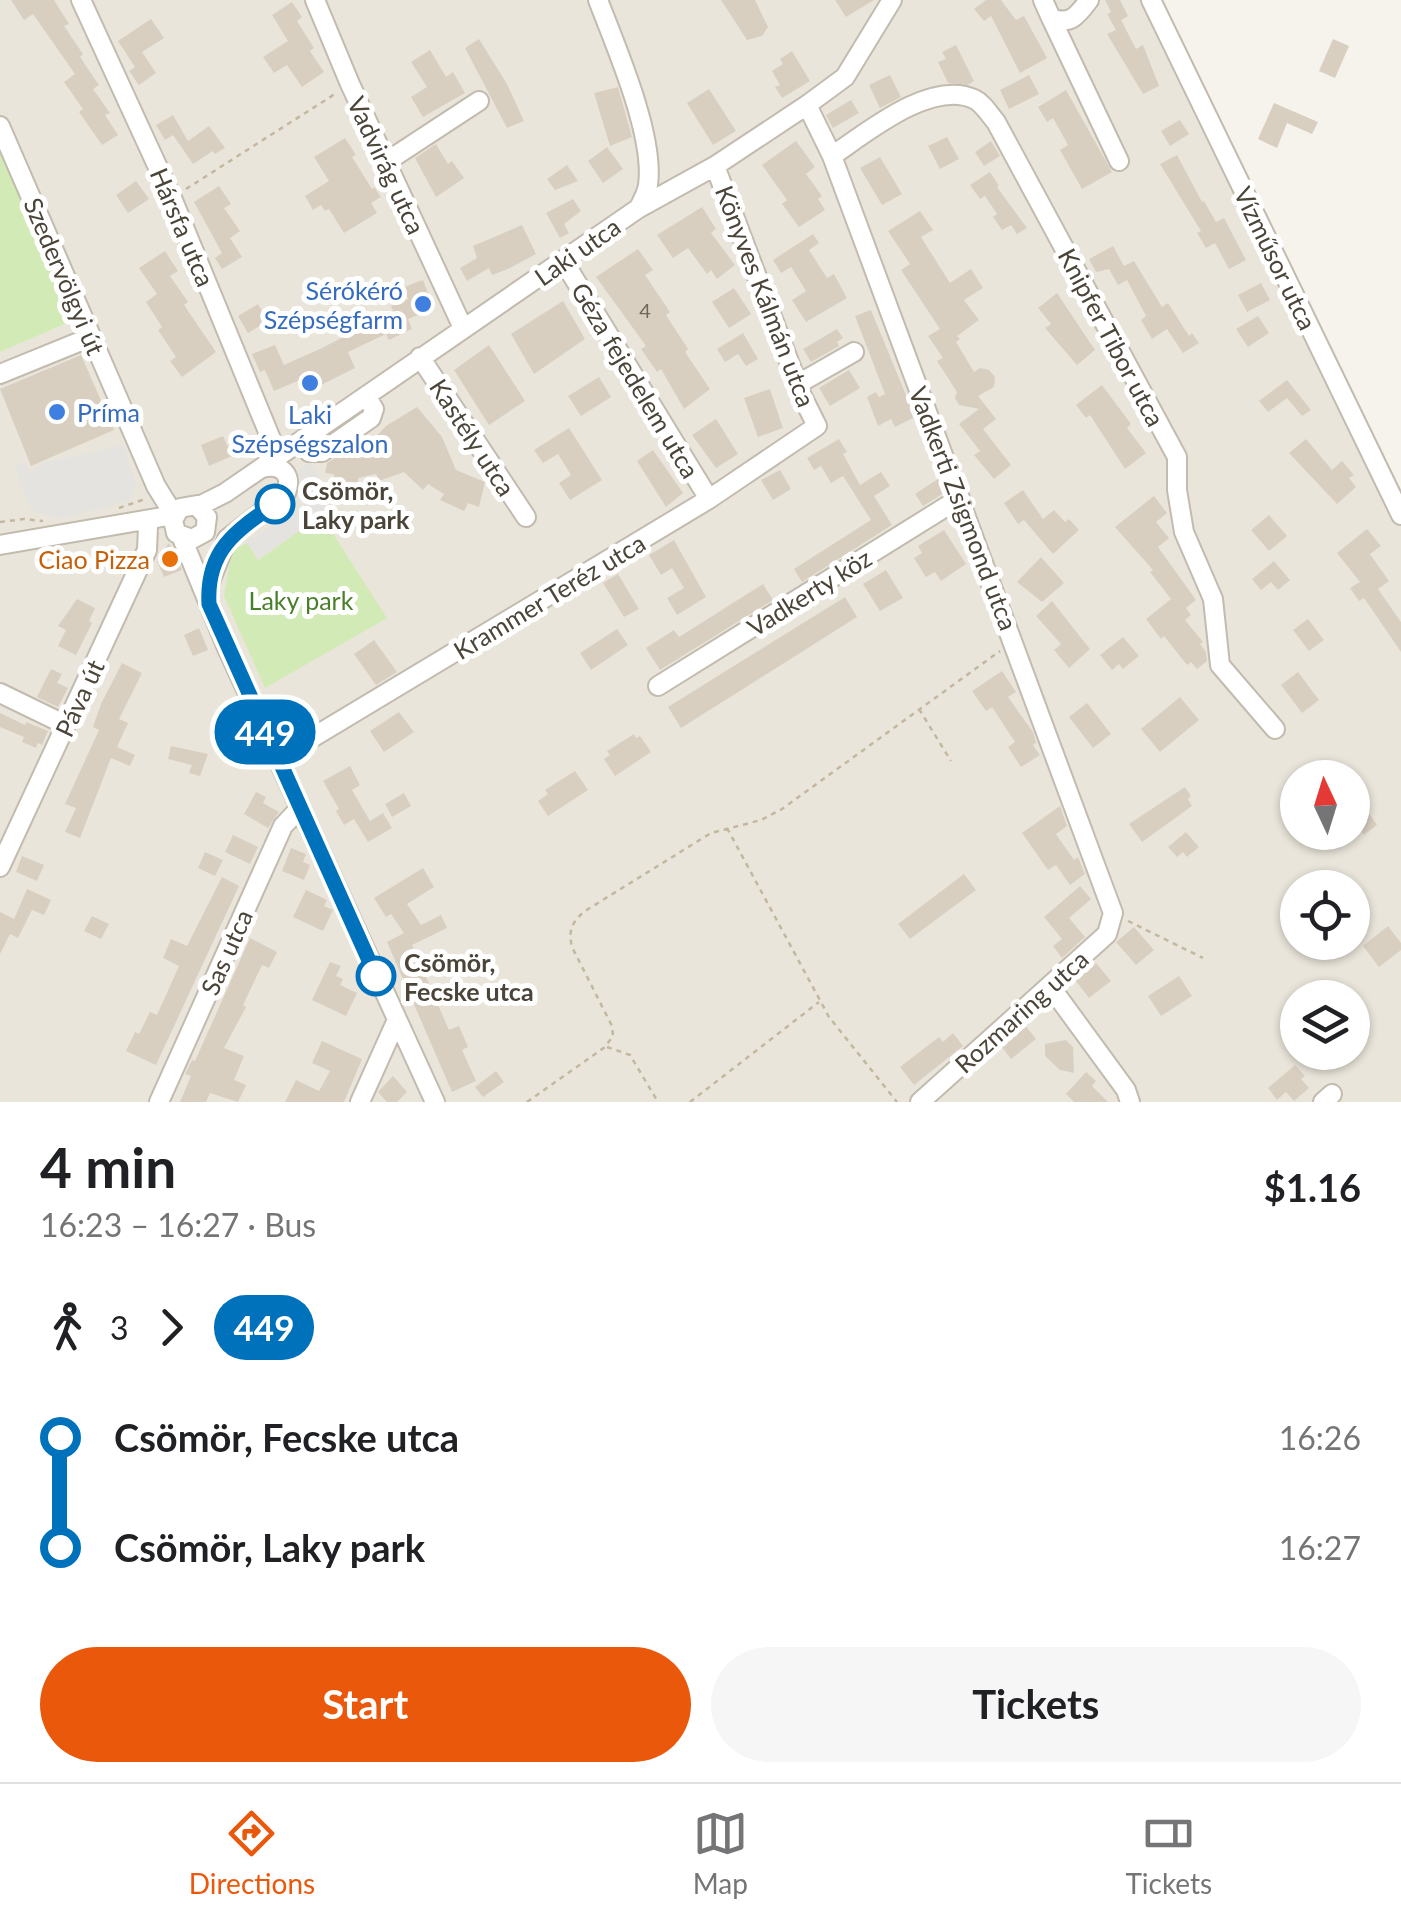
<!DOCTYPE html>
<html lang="en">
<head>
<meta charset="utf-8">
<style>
	:root { --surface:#fff; --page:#f6f6f6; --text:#202124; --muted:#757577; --line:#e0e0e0; --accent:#ea580c }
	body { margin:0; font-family:Lato,sans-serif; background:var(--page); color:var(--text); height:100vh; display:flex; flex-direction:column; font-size:38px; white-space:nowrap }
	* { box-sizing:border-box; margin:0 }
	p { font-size:32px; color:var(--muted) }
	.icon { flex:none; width:55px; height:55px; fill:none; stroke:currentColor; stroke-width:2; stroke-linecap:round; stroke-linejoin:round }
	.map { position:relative; height:1102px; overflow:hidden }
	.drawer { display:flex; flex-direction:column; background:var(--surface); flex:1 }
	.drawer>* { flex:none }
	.badge { padding:0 20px; border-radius:32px; font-size:35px; line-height:65px }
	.needle { width:65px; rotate:356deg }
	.buttons { position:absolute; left:1280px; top:760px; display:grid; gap:20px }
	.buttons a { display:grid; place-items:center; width:90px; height:90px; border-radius:50%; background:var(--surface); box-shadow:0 2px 8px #0004; font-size:50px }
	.map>.badge { position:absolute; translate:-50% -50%; box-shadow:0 0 0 5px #fff }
	.legs { display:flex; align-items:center; gap:15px; height:110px; padding:0 40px; font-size:32px }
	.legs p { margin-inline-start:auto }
	.headline { display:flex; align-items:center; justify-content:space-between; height:170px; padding:0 40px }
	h1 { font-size:55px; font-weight:700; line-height:75px }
	.primary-button { display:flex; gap:20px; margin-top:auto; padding:20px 40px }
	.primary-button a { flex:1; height:115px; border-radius:60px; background:var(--accent); color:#fff; font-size:40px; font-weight:700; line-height:115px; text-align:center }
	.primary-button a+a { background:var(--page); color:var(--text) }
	ul { padding:0 40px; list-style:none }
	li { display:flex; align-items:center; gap:35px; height:110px; font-size:38px }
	li i { display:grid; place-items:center; width:15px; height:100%; margin:0 12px; background:currentColor }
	li i::after { content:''; width:25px; height:25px; margin:-12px; border:8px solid; border-radius:50%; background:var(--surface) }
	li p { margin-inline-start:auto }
	li:first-child i { background:linear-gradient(#0000 50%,currentColor 0) }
	li:last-child i { background:linear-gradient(currentColor 50%,#0000 0) }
	.dock { display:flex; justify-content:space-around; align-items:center; height:140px; border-top:2px solid var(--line); background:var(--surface); font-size:28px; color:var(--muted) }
	.dock a { display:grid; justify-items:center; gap:5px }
	.dock .active { color:var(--accent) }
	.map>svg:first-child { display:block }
</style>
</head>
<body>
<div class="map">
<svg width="1401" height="1102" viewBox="0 0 1401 1102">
	<rect width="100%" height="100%" fill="#f6f3ec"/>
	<path fill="#eae5da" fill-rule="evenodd" d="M0,0H1159L1401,516V1102H0V352L74,320L0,150ZM1298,778H1352V832H1298ZM1298,888H1352V942H1298ZM1298,998H1352V1052H1298Z"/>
	<path fill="#d2eab5" d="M0,150L74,320L0,352Z
		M321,515L387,618L265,688L224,596L232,551L247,543L258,560Z"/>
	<path fill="#e5e3e0" d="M124,445L136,485L129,501L57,519L32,511L14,466L25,462L29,471L48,462Z
		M310,462L337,504L258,560L247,542L314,499L296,472Z"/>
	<path fill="#d8cfc1" d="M11,0H54L69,24L64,26L83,54L80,57L99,85L93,89L110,113L105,115L118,135L102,145L79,112L83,109L64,82L75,74L33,14L24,20Z
		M721,0H755L768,27L762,36L747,40Z
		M835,0H874L846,17Z
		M986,0H1001L1016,20L1024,16L1047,58L1020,73L991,16L984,21L974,9Z
		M1105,0H1120L1128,16L1121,20L1136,49L1143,45L1159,86L1143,94L1107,34L1116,30L1107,14L1111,12Z
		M292,2L302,17L297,21L314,48L310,51L324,72L302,87L287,65L274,73L263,57L288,41L272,15Z
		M151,19L164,38L142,52L156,73L139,85L129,71L135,67L118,41Z
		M479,39L507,84L524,121L507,128L465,48Z
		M1333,39L1349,46L1335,78L1319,71Z
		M956,45L974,81L968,85L948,83L938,62L946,59L942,52Z
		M430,50L446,77L453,72L465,93L423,117L411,97L427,87L411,62Z
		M792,51L810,81L782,98L775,87L780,85L772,71L783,64L780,59Z
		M890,75L901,97L880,108L869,85Z
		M1029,75L1039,94L1009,109L1000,90Z
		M618,87L632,137L610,146L594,93Z
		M709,89L736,131L713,145L687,103Z
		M1066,90L1112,172L1082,189L1060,150L1068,145L1053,118L1047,122L1038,107Z
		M851,100L859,113L833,128L826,115Z
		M1274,103L1318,122L1312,134L1287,123L1277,148L1258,139Z
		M173,115L188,141L209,126L225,148L215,154L213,151L193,164L173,135L165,140L156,125Z
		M1180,120L1189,134L1170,146L1161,131Z
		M947,137L959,159L940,169L928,146Z
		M345,138L356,155L352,157L372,189L374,187L381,197L371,203L377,213L344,233L329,209L325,211L321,205L313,210L305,196L329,181L314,157Z
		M796,141L815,167L806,174L822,196L818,199L825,210L799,227L782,204L787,200L762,165Z
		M991,141L1000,156L984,166L975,152Z
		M436,144L448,164L452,161L464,178L436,197L415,158Z
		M607,147L623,169L603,183L588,161Z
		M1177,155L1202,202L1204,201L1216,222L1224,218L1246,260L1229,269L1215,243L1206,248L1197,233L1201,231L1160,164Z
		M880,157L902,194L882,205L860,168Z
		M567,165L578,181L555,190L547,179Z
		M990,172L999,186L997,187L1027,228L1017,234L1011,225L1002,230L993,217L997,214L985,196L980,199L970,185Z
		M136,181L149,199L128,213L116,195Z
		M219,186L231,204L224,208L240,231L230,238L242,257L222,269L215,258L222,253L194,202Z
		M573,199L581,211L564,224L569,233L560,238L546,213Z
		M702,207L716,229L711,233L735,265L717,279L711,270L707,274L688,248L673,258L657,235Z
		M920,211L933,230L921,237L950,283L971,269L983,288L964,300L979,320L957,336L960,339L956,342L974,372L980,368L989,370L995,377L994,387L978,396L996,419L983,429L1011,465L994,479L974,455L980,451L959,424L979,409L959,405L955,398L957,392L937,361L943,358L928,336L940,329L901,270L910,264L888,231Z
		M522,225L536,254L508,269L492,275L489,268L467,281L460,268L477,258L473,246Z
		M813,234L819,243L809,250L827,278L834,274L847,298L806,322L792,300L806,291L791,267L781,273L773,260Z
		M1113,246L1124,266L1134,261L1162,307L1168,303L1189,336L1192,333L1199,343L1183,353L1167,329L1152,339L1141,320L1146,316L1127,280L1118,285L1109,269L1096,272L1089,259Z
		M638,249L653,270L645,275L670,312L666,315L688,349L685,352L710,389L684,409L661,369L657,372L641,349L646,346L596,277Z
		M165,251L178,271L170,276L188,302L184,305L216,352L182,377L170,361L176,357L158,330L162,327L146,302L157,294L139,268Z
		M423,280L434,309L408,319L412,329L389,340L386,334L348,352L355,368L307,392L302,379L274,391L265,370L260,372L252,354L275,345L284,365L322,348L351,333L348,325L366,316L369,321L393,311L391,306L408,299L404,287Z
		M1261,283L1270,300L1247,312L1238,295Z
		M734,288L751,314L729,328L712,302Z
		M1057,293L1095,350L1077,365L1045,328L1051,324L1038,308Z
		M563,301L585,339L534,374L511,334Z
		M258,304L268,321L248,333L238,316Z
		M871,310L915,417L895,427L891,419L878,426L867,397L876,392L879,397L885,394L855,316Z
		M1258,316L1269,333L1248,347L1236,329Z
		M837,329L843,338L837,342L839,346L811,362L803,349Z
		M743,333L758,359L746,366L738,354L725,362L717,349Z
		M489,345L525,401L489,425L454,370Z
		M81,355L114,430L31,466L0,389Z
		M849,370L860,388L830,406L819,388Z
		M599,377L611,397L581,416L568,396Z
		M1287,380L1311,410L1302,416L1287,398L1268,412L1259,401Z
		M1102,385L1131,424L1127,428L1146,453L1125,469L1090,415L1086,418L1076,405Z
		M770,389L783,428L758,437L744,398Z
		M417,407L442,437L456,470L485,482L479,507L468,503L464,511L440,500L444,494L428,484L423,490L404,472L379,481L376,474L358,478V484H334V474L325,473L327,463L343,453H360L386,426Z
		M716,419L738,454L716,468L692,435Z
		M569,428L602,480L570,500L559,483L571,475L558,454L543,463L534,450Z
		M223,436L232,456L209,466L201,445Z
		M839,439L847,452L843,454L860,485L881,472L890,486L874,496L892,525L802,582L794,569L871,520L843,476L831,483L821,466L814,470L807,458Z
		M1306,439L1332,470L1342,461L1354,475L1349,478L1356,487L1337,504L1289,453Z
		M653,450L683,493L666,507L637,461Z
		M780,470L791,489L773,500L761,480Z
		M938,479L944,493L923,506L915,494Z
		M1023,490L1043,519L1054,510L1065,522L1069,519L1079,530L1053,554L1024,520L1018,524L1004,503Z
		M1154,496L1167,513L1156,522L1169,538L1158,547L1196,600L1186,608L1191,615L1185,620L1203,642L1200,644L1206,652L1207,661L1197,669L1191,662L1187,665L1164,636L1161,639L1146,619L1171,599L1150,572L1153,570L1115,527Z
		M1269,515L1287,536L1269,551L1251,530Z
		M1367,529L1381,546L1370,554L1389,581L1378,589L1401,622V652L1364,598L1359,601L1350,588L1360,582L1337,553Z
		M944,530L966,564L941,581L935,572L926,577L914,558L922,553L918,546Z
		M674,540L706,597L677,615L667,598L684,588L672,568L661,575L649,555Z
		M169,543L182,570L164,577L157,561L166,558L163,551Z
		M1041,557L1064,583L1042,602L1017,582Z
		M1274,561L1290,580L1278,590L1271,582L1261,590L1252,579Z
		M886,570L903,598L880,611L863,584Z
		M618,574L639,609L624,617L603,583Z
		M763,584L773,600L660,670L646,648L674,630L679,637Z
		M845,597L857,617L681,728L668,707Z
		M77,599L95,608L89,621L92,623L76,655L58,646L66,630L58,626Z
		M1052,601L1090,649L1069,668L1054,650L1061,644L1036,616Z
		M1308,619L1324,640L1309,651L1293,630Z
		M199,628L208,650L193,656L184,635Z
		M617,629L628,645L591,670L580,653Z
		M1123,637L1139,656L1123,669L1119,664L1112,670L1100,655Z
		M374,640L397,672L376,685L354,654Z
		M122,663L142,673L119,719L128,723L117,747L135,755L130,766L111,758L80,838L65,832L76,808L65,804L99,730L93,727L101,704Z
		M51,669L62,674L57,683L68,688L58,707L37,697Z
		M1002,671L1016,692L1008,697L1033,732L1036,743L1033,745L1040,755L1021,767L1008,747L1015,742L992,707L986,711L972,691Z
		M1298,672L1319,700L1302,713L1281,685Z
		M1180,697L1199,720L1160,752L1141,729Z
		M1087,703L1111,734L1093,748L1069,717Z
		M221,705L237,712L226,736L210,729Z
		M399,712L414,732L384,752L370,731Z
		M0,713L25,725L26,722L48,731L42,745L38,743L36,748L22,742L24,737L0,727Z
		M634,734L636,738L640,736L651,752L615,776L604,759L610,755L607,751Z
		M241,741L260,751L250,768L232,758Z
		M171,746L208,754L200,776L189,773L192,765L168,759Z
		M350,766L360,785L352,790L370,821L383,813L392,828L368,842L354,819L344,825L336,811L339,809L323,781Z
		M575,771L588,790L548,816L538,801L548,794L545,790Z
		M1185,787L1191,796L1188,799L1192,806L1142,842L1129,824Z
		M256,792L266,797L263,803L279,812L268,828L244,814Z
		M404,793L411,806L392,817L385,804Z
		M1363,805L1377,825L1364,835L1352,820V812Z
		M1060,806L1067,826L1056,834L1074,860L1078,857L1085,874L1070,885L1056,865L1048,870L1022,833Z
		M1186,832L1199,847L1187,857L1183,852L1177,857L1168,847Z
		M233,835L258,847L250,864L225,852Z
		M291,848L306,854L303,862L310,865L304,880L282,871Z
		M205,852L223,860L215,876L198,868Z
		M22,856L44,865L37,881L16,872Z
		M423,868L434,887L407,904L421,925L441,915L447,928L412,945L449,1030L459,1026L468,1047L462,1050L476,1081L452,1092L387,942L404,933L391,914L386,917L374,898Z
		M964,874L976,890L910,939L898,924Z
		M222,877L239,886L156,1065L126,1051L135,1032L139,1034L150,1012L157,1015L179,966L163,958L171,939L187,946Z
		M1080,886L1091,899L1069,918L1085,937L1062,958L1053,946L1062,939L1044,917Z
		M27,889L51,900L44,915L32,910L18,938L10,934L0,954V912L14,919Z
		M306,890L327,900L324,906L333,910L323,931L293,917Z
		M92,916L109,924L101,939L84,931Z
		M1388,926L1401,943V950L1379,967L1363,946Z
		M1134,927L1154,950L1136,965L1116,942Z
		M250,938L277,952L269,968L262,965L243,1005L246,1007L224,1048L244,1056L234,1080L246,1085L238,1102L210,1093L206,1102H180L191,1076L185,1074L192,1060L195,1061Z
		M330,962L341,966L336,976L343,979L340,985L357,993L346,1016L312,1000Z
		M1096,963L1111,981L1089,998L1075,980Z
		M1179,976L1192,996L1161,1016L1148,996Z
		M1025,1025L1036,1039L1011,1059L1001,1046Z
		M953,1033L963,1046L914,1085L900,1067L939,1037L943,1042Z
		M1066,1040L1073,1047L1074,1073L1060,1070L1045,1056V1044Z
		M322,1041L362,1059L344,1102H285L296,1080L319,1091L330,1071L312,1063Z
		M1295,1065L1305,1076L1301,1079L1309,1088L1294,1101L1286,1092L1277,1100L1268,1088Z
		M496,1071L504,1082L483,1097L475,1087Z
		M1086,1072L1096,1081L1092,1086L1108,1102H1074L1066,1094Z
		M393,1076L407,1092L397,1102H387L378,1092Z"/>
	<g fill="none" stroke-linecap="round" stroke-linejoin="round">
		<defs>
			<path id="minor" d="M81,0L172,198L278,456
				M315,0L350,84L463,328
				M598,0C616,47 655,136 648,185C647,193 642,201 639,208
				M1043,0L1051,18C1070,26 1078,15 1089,0
				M1151,0L1401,515
				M1051,18L1119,161
				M807,105L832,156L1113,913L1107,934L920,1102
				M0,126L156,486L174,515L0,545
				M832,156C866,133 931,79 974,99C983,103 989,114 996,122L1177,457V490L1184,532L1213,599L1220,665L1275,729
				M386,162L479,101
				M564,262L709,499
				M420,357L526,517
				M0,374L91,337
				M798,384L854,352
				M302,441L309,452H322L371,418L374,409L366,396
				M176,533L173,520L180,508L203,504L225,493L639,208L715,166L807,105L845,77L892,0
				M178,534L192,539L205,532L207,517L197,506
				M182,538L227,648L435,1102
				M208,587L227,539L286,493C293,474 281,463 262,468
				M658,686L960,498
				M0,693L66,725
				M277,759L709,499L817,426L802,396L715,166
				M0,867L147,550L148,527
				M1050,986L1126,1090L1130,1102
				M159,1102L283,826L300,808
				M360,1102L396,1022
				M1323,1102L1332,1094"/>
		</defs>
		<use href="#minor" stroke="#c2bbae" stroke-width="22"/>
		<path stroke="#c4b79f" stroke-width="2.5" stroke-dasharray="5 5" stroke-linecap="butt" d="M186,189L335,94
			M119,508L145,499
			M0,522L24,519L43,521
			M919,709L951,761
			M727,828L829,1017L897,1102
			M1128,921L1203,958
			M607,1047L630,1055L658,1102
			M527,1102L605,1047L613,1036L612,1026L572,947C568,930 572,922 585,911L711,833L761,820L782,809L1000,651
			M690,1102L819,1002"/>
		<use href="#minor" stroke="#fff" stroke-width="18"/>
	</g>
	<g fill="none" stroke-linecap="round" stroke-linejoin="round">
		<defs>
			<path id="line-1" d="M275,504C235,531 206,551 209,604L376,976"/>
		</defs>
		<use href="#line-1" stroke="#fff" stroke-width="22"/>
		<use href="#line-1" stroke="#0072bc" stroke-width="15"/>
	</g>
	<g fill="#3f7fe0" stroke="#fff" stroke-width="4">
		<circle cx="423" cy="304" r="10"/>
		<circle cx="310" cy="383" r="10"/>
		<circle cx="57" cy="412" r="10"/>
	</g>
	<g fill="#fff" stroke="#0072bc" stroke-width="5">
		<circle cx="275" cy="504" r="18"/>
		<circle cx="376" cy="976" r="18"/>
	</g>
	<circle fill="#e8710a" stroke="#fff" stroke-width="4" cx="170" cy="559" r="10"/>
	<g text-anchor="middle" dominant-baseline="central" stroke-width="10" stroke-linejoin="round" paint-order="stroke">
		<g font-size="20" fill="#6e675b">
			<text x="645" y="310">4</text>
		</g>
		<g font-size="25" fill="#4b4439" stroke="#fff">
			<text transform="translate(387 165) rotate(65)">Vadvirág utca</text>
			<text transform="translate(183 227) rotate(67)">Hársfa utca</text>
			<text transform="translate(577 251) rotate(-35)">Laki utca</text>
			<text transform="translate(1276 258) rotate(64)">Vízműsor utca</text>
			<text transform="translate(65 276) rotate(67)">Szedervölgyi út</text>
			<text transform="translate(766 296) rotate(69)">Könyves Kálmán utca</text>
			<text transform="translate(1112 337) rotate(62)">Knipfer Tibor utca</text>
			<text transform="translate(636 380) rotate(59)">Géza fejedelem utca</text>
			<text transform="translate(473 437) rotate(57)">Kastély utca</text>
			<text transform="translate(964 508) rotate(69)">Vadkerti Zsigmond utca</text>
			<text transform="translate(809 592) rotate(-32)">Vadkerty köz</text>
			<text transform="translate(549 596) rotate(-31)">Krammer Teréz utca</text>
			<text transform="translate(79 698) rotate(-65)">Páva út</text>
			<text transform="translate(226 952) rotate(-66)">Sas utca</text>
			<text transform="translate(1021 1011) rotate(-42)">Rozmaring utca</text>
		</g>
		<g font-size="25" fill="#366cbe" stroke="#fff" text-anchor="end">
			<text x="403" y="290">Sérókéró<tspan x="403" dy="29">Szépségfarm</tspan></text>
			<text x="77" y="412" text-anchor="start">Príma</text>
			<text x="310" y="414" text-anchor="middle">Laki<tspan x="310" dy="29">Szépségszalon</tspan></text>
		</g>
		<g font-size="25" font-weight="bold" fill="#4b4439" stroke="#fff" text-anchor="start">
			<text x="302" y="490">Csömör,<tspan x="302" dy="29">Laky park</tspan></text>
			<text x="404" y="962">Csömör,<tspan x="404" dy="29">Fecske utca</tspan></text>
		</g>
		<g font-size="25" fill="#c56008" stroke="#fff" text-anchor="end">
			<text x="150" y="559">Ciao Pizza</text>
		</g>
		<g font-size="25" fill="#4a7f2a" stroke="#fff">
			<text x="301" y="600">Laky park</text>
		</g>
	</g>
</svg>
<div class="buttons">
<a><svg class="needle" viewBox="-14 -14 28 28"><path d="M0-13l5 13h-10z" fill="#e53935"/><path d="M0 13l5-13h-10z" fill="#757577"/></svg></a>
<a><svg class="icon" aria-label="locate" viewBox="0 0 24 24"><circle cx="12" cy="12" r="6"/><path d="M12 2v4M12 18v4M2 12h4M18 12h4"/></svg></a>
<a><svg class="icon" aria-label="layers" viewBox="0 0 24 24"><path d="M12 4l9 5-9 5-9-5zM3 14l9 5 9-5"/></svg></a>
</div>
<b class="badge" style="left:265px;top:732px;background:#0072bc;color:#fff">449</b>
</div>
<section class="drawer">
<div class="headline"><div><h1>4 min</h1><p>16:23 – 16:27 · Bus</p></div><b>$1.16</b></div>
<div class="legs"><svg class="icon" aria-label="walk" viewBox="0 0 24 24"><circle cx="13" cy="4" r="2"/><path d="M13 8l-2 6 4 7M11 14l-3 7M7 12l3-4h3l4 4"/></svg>3<svg class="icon" aria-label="forward" viewBox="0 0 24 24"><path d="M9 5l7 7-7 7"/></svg><b class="badge" style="background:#0072bc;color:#fff">449</b></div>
<ul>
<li><i style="color:#0072bc"></i><b>Csömör, Fecske utca</b><p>16:26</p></li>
<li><i style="color:#0072bc"></i><b>Csömör, Laky park</b><p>16:27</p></li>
</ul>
<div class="primary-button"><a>Start</a><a>Tickets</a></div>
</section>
<nav class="dock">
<a class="active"><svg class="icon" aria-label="directions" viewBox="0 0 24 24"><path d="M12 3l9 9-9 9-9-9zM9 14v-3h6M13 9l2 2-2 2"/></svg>Directions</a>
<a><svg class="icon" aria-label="map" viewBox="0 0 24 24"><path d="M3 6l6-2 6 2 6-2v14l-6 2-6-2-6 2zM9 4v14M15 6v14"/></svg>Map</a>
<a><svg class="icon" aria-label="tickets" viewBox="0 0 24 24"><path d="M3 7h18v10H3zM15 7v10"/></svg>Tickets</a>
</nav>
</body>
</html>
